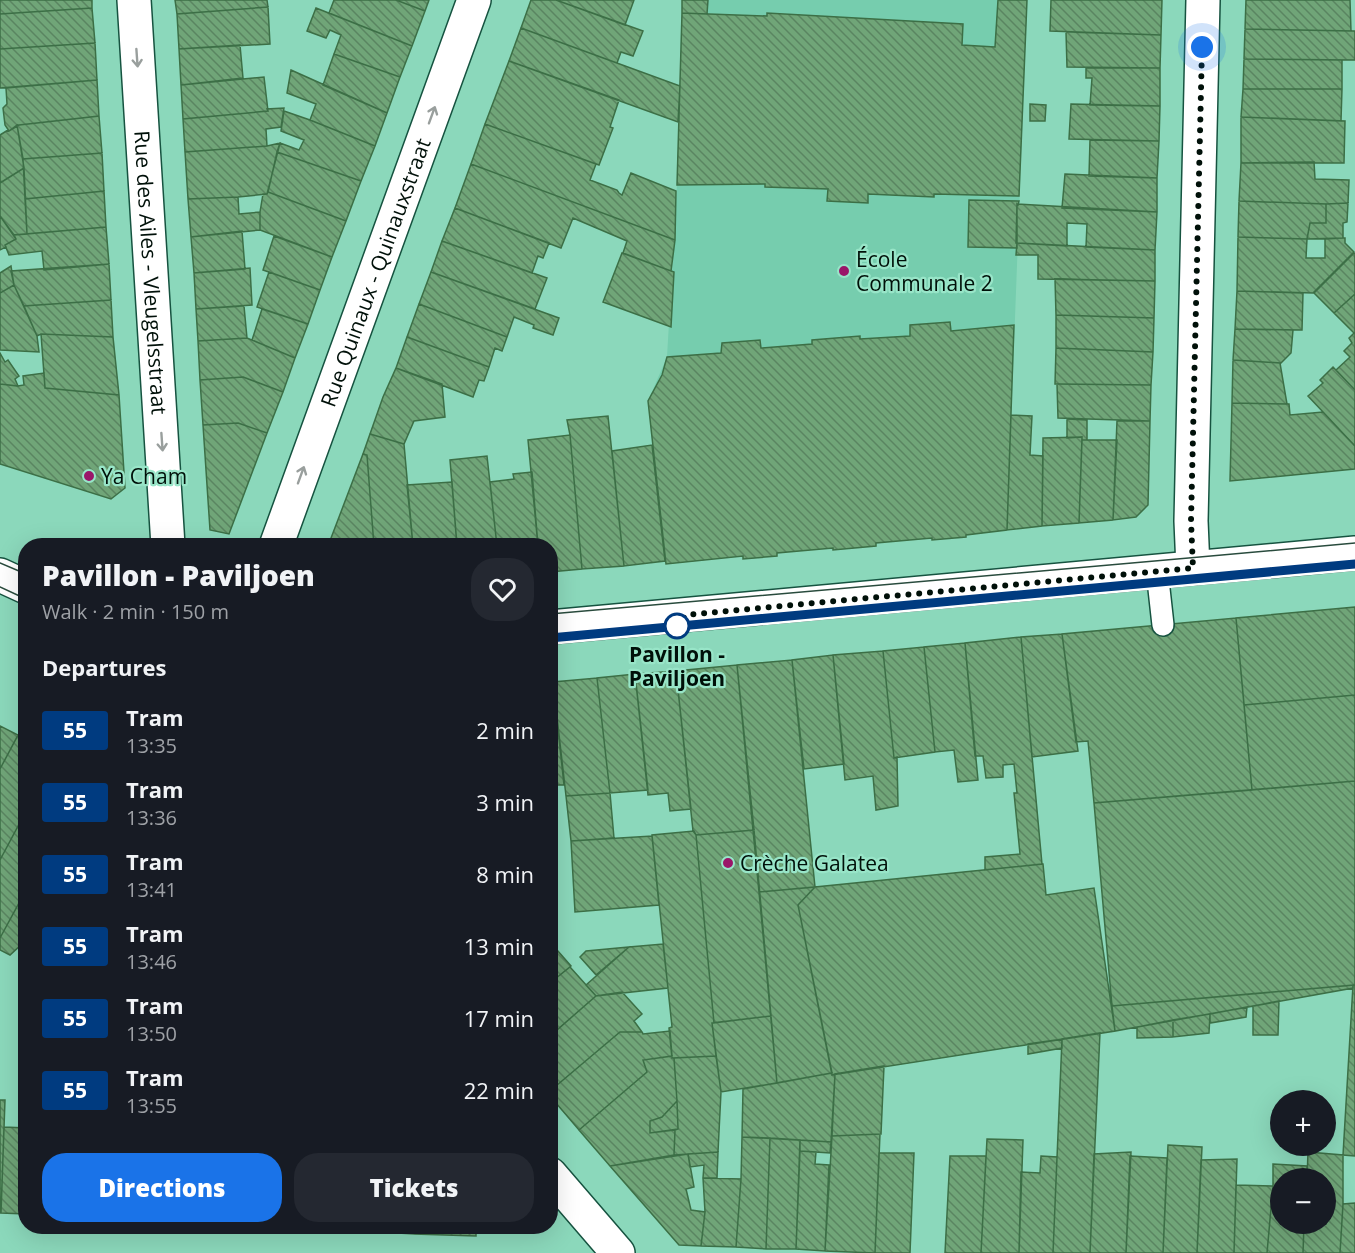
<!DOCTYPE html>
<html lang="en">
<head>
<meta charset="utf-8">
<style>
	:root { --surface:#171b24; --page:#242831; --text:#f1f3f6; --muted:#9ea1a6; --accent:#1a73e8 }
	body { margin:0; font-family:"Open Sans",sans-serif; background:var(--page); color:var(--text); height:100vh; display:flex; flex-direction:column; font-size:22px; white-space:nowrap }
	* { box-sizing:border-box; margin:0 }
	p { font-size:20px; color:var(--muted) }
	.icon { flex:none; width:33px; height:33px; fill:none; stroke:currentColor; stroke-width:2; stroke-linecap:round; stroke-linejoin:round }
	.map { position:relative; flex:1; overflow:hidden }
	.drawer { position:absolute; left:18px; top:538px; width:540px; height:696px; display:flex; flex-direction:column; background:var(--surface); border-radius:24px; box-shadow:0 6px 24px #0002 }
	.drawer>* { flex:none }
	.badge { padding:0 12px; border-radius:4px; font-size:21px; line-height:39px }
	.tools { position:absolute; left:1270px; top:1090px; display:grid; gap:12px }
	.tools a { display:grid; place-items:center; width:66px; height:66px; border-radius:50%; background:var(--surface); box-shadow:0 6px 24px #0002; font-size:30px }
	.you { position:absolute; width:30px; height:30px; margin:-15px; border:4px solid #fff; border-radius:50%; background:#1a73e8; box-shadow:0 0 0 9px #1a73e833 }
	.map>.badge { position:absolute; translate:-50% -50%; box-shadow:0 0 0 3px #fff }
	h2 { padding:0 24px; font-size:22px; line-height:54px }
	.round { display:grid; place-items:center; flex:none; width:63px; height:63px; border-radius:24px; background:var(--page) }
	.head { display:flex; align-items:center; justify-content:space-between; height:102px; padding:0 24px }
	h1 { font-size:28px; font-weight:800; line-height:45px }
	.button { display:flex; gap:12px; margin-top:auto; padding:12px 24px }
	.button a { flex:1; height:69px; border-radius:24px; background:var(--accent); color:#fff; font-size:24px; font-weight:800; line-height:69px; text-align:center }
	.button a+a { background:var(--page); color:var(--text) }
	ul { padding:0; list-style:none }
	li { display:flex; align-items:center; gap:18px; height:72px; padding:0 24px }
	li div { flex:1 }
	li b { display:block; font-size:22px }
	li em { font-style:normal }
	li .badge { min-width:66px; font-weight:700; text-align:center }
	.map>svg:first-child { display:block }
</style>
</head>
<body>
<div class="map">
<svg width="1355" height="1253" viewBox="0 0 1355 1253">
	<defs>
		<pattern id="building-back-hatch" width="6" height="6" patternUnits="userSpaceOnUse" patternTransform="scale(1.5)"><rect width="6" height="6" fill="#70a578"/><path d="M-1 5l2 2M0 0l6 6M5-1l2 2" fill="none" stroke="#5a8561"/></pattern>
	</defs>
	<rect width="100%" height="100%" fill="#8bd8bb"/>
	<path fill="#76cdae" d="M682,0H1027L1007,530L666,564L648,401L667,357L677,185Z"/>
	<path fill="url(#building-back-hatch)" stroke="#3c6f46" stroke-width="1.5" d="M0,0H92V8L0,14Z
		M175,0H267L268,7L177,14Z
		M334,0H396L425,11L412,46L329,13Z
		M396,0H429L425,11Z
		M531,0H556L643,31L633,56L621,52L617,63L521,28Z
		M556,0H634L625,25Z
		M682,0H708L707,14L682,13Z
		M998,0H1027L1019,196L934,194V197L868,194V203L827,201L828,189L765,187V184L677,185L682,13L767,16V13L963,24L962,45L995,47Z
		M1051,0H1162L1161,35L1050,31Z
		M1246,0H1350L1351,31L1245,29Z
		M268,7L270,44L179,49L177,14Z
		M92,8L95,43L0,49V14Z
		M316,8L412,46L400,77L334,54L341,35L330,30L326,38L307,31Z
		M521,28L680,86L678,122L509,61Z
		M1245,29L1355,31V60L1244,59Z
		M1066,32L1161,35L1160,68L1067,67Z
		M95,43L97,80L0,88V49Z
		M240,45L243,78L181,85L179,49Z
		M334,54L400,77L387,113L323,85Z
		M1244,59L1342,60V89H1243Z
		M509,61L619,100L610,127L613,128L599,165L485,124Z
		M1086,68H1160V106L1090,105L1092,78H1086Z
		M291,70L387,113L375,146L310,120L316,104L287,93Z
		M264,77L268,111L183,119L181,85Z
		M97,80L99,116L19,125L9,131L5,125L3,108L7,104L6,88Z
		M1243,89H1342L1341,121L1241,117Z
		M1030,104L1046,105L1045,121H1030Z
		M1071,104L1160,106L1159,141L1069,139Z
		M284,108L281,127L266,129L267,146L185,152L183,119L268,111L267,109Z
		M284,111L310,120L375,146L361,181L277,152L280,143L299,150L304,140L281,131Z
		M99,116L102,153L23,159L17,125H19Z
		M1241,117L1345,121L1344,163H1241Z
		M485,124L596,164L590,180L617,190L619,193L622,195L631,173L676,191L675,240L471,164Z
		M17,125L24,168L0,183V135L8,130L9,131Z
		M1090,140L1159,141L1157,178L1089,176Z
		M280,143L267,194L238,197L188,199L185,152L267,146Z
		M277,152L361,181L346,221L268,192Z
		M102,153L104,191L25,199L23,159Z
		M1314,162L1315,179L1349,180L1348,203L1326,204L1239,201L1241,163Z
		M471,164L675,240L671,271L623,253L627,241L573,218L561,248L455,208Z
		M24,168L27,234L14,235L0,216V183Z
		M1065,174L1157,178V212L1062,208Z
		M104,191L106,227L27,234L25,199Z
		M268,192L346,221L332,257L260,230V212L263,194H267Z
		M238,197L239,214L260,212V230L191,237L188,199Z
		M969,200L1019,201L1018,205L1017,204V248L968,247Z
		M1239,201L1326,204V223H1310L1307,239L1238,237Z
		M1348,203L1347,222L1343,223V238L1307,239L1310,223H1326V204Z
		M1017,204L1157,212L1155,250L1086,247L1087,224L1067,223V246L1016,243Z
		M455,208L549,243L543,258L538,256L532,273L442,241Z
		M0,216L16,239L5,245L6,247L0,250Z
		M106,227L109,264L44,270L42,251L9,255L5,245L16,239L14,235Z
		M242,231L245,269L194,273L191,237Z
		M274,236L332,257L320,290L263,270Z
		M1238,237L1307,239L1306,258H1325V239L1343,238H1345V243L1354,252L1313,293L1237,291Z
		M442,241L547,278L535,309L431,272Z
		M1017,243L1155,250V281L1038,279V255H1016Z
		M622,253L674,272L671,327L603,302Z
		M1354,253L1355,254V294L1334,313L1314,293Z
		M109,264L111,300L24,306L14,285L11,271Z
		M11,266L14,285L0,293V273Z
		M250,268L252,305L196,309L194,273Z
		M269,272L320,290L308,324L257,307Z
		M431,272L559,318L553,335L533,328L534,325L514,317L507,337L419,304Z
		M1055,279L1155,281L1154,318L1056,315Z
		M14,285L37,336L39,352L0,350V293Z
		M1237,291L1303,293L1302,330L1235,329Z
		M1355,294V334L1334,313Z
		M111,300L113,337L41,334L37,336L24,306Z
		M419,304L507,337L502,351L495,348L489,367L407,337Z
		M244,306L247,338L198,341L196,309Z
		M262,309L308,324L295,358L252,340Z
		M1056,315L1154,318L1153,352L1056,348Z
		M950,322L951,331L1014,325L1007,530L966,535V537L932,540V538L876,543V546L833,550V548L777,553V556L743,559V556L666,564L648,401L662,375L667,357L721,353L722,343L760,340L761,348L812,344V340L860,336V339L910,336V325Z
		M1235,329L1293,330L1291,353L1281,363L1233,360Z
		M1354,333L1355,334V390L1336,370L1350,357L1344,351L1352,343L1349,338Z
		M41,334L113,337L119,395L45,388Z
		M407,337L489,367L484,381L479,380L473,397L396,368Z
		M247,338L295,358L283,392L243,377L200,380L198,341Z
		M1056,348L1153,352L1151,385L1055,384Z
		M0,353L5,362L8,360L19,376L15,379L18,386L0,384Z
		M1233,360L1280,363L1287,404L1232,403Z
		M1333,367L1355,390V446L1308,396L1323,383L1320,380Z
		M396,368L442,384L445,417L414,421L404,444L370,434L383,397Z
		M44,373L45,388L119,395L125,488L111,499L0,464V384L18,386L24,385L23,376Z
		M243,377L283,392L267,433L238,423L203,425L200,380Z
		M1057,384L1151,385L1150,421L1058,418Z
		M1232,403L1289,404L1290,415L1323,412L1355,446V469L1230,481Z
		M1011,415L1032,416L1030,455L1043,456L1042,526L1007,530Z
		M608,416L624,566L582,569L570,435L567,420Z
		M1067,419L1087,420V440H1082V437L1067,438Z
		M1117,421H1150L1148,505L1136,517L1113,520Z
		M238,423L267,433L229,534L210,530L203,425Z
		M370,434L404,444L413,546H374L367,455L363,454Z
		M570,435L582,569L550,572V546H538L528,440Z
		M1082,437L1079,523L1042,526L1043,438Z
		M1082,440H1117L1113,520L1079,523Z
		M652,445L665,561L624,566L612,451Z
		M363,454L367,455L374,546H328Z
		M487,456L497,546H457L450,460Z
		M532,472L538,546H497L490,482L514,479L513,474Z
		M452,482L457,546H413L407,485Z
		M1355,607V695L1244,705L1236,618Z
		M1236,618L1252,790L1094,803L1088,741L1076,742L1062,634Z
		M1062,634L1078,751L1032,757L1021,637Z
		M1021,637L1042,864L985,870V857L1020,854L1014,793H1017L1014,764L1003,765V777L986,778L983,756H975L965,643Z
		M965,643L978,780L958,782L954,750L935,752L924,647Z
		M924,647L935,752L894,758L883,651Z
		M883,651L894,758L897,757L898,806L876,810L873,776L845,780L833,655Z
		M833,655L844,764L804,769L792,660Z
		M792,660L815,887L759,892L737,665Z
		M737,665L754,830L696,835L693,831L676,671Z
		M676,671L691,809L670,811L668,793L648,795L635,674Z
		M635,674L648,790L610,793L597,678Z
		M597,678L610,793L566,796L553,682Z
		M550,682H553L564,785H550Z
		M1355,695V781L1252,790L1244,705Z
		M0,726L18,735L0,769Z
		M18,735L26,740V811L0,860V769Z
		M1355,781V985L1112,1006L1094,803Z
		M610,793L614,838L571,841L566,796Z
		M26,811V890L0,938V860Z
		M754,830L771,1016L714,1023L696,835Z
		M694,831L696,835L714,1023H712L716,1056L672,1058L669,1028L672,1027L652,835Z
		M652,836L659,905L575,912L571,841Z
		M1043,864L1046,895L1094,888L1115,1031L832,1075L798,905L815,887Z
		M815,887L798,905L832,1073L777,1083L759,892Z
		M26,890V946L22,944L10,955L0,950V938Z
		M550,942L571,966L550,983Z
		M663,944L668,988L596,996L586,985L629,947Z
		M629,947L596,975L580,957L586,951Z
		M570,967L596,996L550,1036V983Z
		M1353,985V988L1115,1031L1112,1006Z
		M1353,985H1355V1156L1343,1155Z
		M622,992L642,1014L634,1021L642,1032H620L550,1091V1036L596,996Z
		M1279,1001L1278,1035H1253V1006Z
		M1247,1007L1246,1017L1210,1023V1014Z
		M1210,1014L1209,1033L1173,1037V1020Z
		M771,1016L777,1083L721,1092L712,1023Z
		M1173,1020V1037L1137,1038V1027Z
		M670,1031L672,1056L643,1060L647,1072L579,1130L550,1096V1091L620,1032H642L643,1034Z
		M1100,1033L1090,1253H1053L1062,1039Z
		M1062,1039V1048L1028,1054V1044Z
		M672,1056V1058H674L677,1101L662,1117L650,1121V1133L675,1130L674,1155L610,1166L579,1130L647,1072L643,1060Z
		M716,1056L721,1092L718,1152L674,1155L675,1130L678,1129L677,1101L674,1058Z
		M884,1066L881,1134L832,1136L835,1074Z
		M832,1073V1075L835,1074L831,1142L742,1137L743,1089Z
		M0,1100H5L1,1213H0Z
		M677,1101L678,1129L650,1133V1121L662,1117Z
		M4,1127L26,1128V1214L1,1213Z
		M880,1134L875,1253L825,1251L832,1136Z
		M742,1137L770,1138L766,1249L736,1247L741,1179Z
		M770,1138L800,1140L796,1249H766Z
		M987,1139L1023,1140L1019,1253H981Z
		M800,1140L831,1142L830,1153L800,1151Z
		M1168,1145L1202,1147L1197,1253H1163Z
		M800,1151L816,1152L815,1164L829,1165L825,1251L796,1249Z
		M718,1152L717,1178H703L704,1165L690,1167L688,1154Z
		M1131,1152L1126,1253H1090L1094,1154Z
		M1308,1152L1343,1155V1204L1340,1253H1303L1304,1224H1326V1179H1307Z
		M879,1153H914L910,1253H875Z
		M688,1154L694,1187L686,1189L691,1210L705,1212L701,1246L679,1245L610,1166Z
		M950,1156H986L981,1253H945Z
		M1041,1156L1057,1157L1053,1253H1019L1021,1172L1040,1173Z
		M1130,1156L1167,1158L1163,1253H1126Z
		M1237,1159L1234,1253H1197L1201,1160Z
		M1273,1164L1307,1166V1179H1281V1224H1304L1303,1253H1267L1273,1186Z
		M703,1178L741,1179L736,1247L701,1246L705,1212Z
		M1236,1185L1273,1186L1267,1253H1234Z
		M1355,1203V1253H1340L1343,1204Z
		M323,1227H363V1231L323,1229Z
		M363,1227H413L414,1234L363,1231Z
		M413,1227H476V1236L414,1234Z"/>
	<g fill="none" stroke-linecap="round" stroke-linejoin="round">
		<defs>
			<path id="service" d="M1157,571L1163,625"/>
			<g id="minor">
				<path id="s1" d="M134,0L168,546"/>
				<path id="s2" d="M276,546L474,0"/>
				<path d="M1193,568L1191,521L1203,0"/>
				<path d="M550,627L1355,553"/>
			</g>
			<path id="tertiary" d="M0,575L26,587
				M550,1174L618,1253"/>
		</defs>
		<use href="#service" stroke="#165340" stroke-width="24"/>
		<use href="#minor" stroke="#165340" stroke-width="36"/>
		<use href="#tertiary" stroke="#165340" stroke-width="36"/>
		<use href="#service" stroke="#fff" stroke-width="21"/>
		<use href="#minor" stroke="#fff" stroke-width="33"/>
		<use href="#tertiary" stroke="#fff" stroke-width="33"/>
		<path stroke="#294b3d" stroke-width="1.5" d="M0,563L26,574
			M0,587L26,599
			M550,614C819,589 1087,568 1355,543
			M550,638L1355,564"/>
	</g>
	<defs><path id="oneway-shaft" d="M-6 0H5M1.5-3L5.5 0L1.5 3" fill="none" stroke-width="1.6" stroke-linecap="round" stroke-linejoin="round" transform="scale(1.5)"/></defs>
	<g stroke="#999f9d">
		<use href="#oneway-shaft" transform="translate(137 58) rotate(86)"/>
		<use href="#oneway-shaft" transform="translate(432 115) rotate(-70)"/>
		<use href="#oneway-shaft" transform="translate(162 442) rotate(86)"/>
		<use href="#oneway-shaft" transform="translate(301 475) rotate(-70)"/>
	</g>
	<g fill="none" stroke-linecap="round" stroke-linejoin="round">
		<defs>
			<path id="line" d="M550,638L1355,564"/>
		</defs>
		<use href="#line" stroke="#fff" stroke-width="14"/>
		<use href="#line" stroke="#003b80" stroke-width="9"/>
		<path stroke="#001009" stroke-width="6" stroke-dasharray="0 10.8" d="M677,626L686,615L1193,568L1191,521L1202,47"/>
	</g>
	<g fill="#9a1669" stroke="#98e5c8" stroke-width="2">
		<circle cx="844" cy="271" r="6"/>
		<circle cx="89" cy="476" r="6"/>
		<circle cx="728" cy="863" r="6"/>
	</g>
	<circle fill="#fff" stroke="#003b80" stroke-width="3" cx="677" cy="626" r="12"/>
	<g text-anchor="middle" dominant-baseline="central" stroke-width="4.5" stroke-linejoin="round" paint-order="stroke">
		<g font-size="21" fill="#001009" stroke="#98e5c8" text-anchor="start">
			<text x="856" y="259">École<tspan x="856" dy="24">Communale 2</tspan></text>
			<text x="101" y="476">Ya Cham</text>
			<text x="740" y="863">Crèche Galatea</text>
		</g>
		<g font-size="21" fill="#001009" stroke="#98e5c8">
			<text stroke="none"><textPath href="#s1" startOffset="273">Rue des Ailes - Vleugelsstraat</textPath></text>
			<text stroke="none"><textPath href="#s2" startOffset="291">Rue Quinaux - Quinauxstraat</textPath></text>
		</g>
		<g font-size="21" font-weight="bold" fill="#001009" stroke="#98e5c8">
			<text x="677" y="654">Pavillon -<tspan x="677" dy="24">Paviljoen</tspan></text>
		</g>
	</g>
</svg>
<div class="tools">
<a>+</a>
<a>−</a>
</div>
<div class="you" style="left:1202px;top:47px"></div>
<section class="drawer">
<div class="head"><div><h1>Pavillon - Paviljoen</h1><p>Walk · 2 min · 150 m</p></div><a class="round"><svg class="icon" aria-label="heart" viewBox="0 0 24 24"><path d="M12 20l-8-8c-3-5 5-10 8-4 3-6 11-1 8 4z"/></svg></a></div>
<h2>Departures</h2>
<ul>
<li><span class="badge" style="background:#003b80;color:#fff">55</span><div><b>Tram</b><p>13:35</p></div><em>2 min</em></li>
<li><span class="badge" style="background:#003b80;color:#fff">55</span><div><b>Tram</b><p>13:36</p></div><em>3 min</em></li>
<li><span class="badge" style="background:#003b80;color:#fff">55</span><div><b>Tram</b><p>13:41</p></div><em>8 min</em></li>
<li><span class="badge" style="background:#003b80;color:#fff">55</span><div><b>Tram</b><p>13:46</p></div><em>13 min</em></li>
<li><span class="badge" style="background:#003b80;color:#fff">55</span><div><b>Tram</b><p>13:50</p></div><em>17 min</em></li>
<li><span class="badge" style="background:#003b80;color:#fff">55</span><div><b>Tram</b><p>13:55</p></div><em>22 min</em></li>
</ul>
<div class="button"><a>Directions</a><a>Tickets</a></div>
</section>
</div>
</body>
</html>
